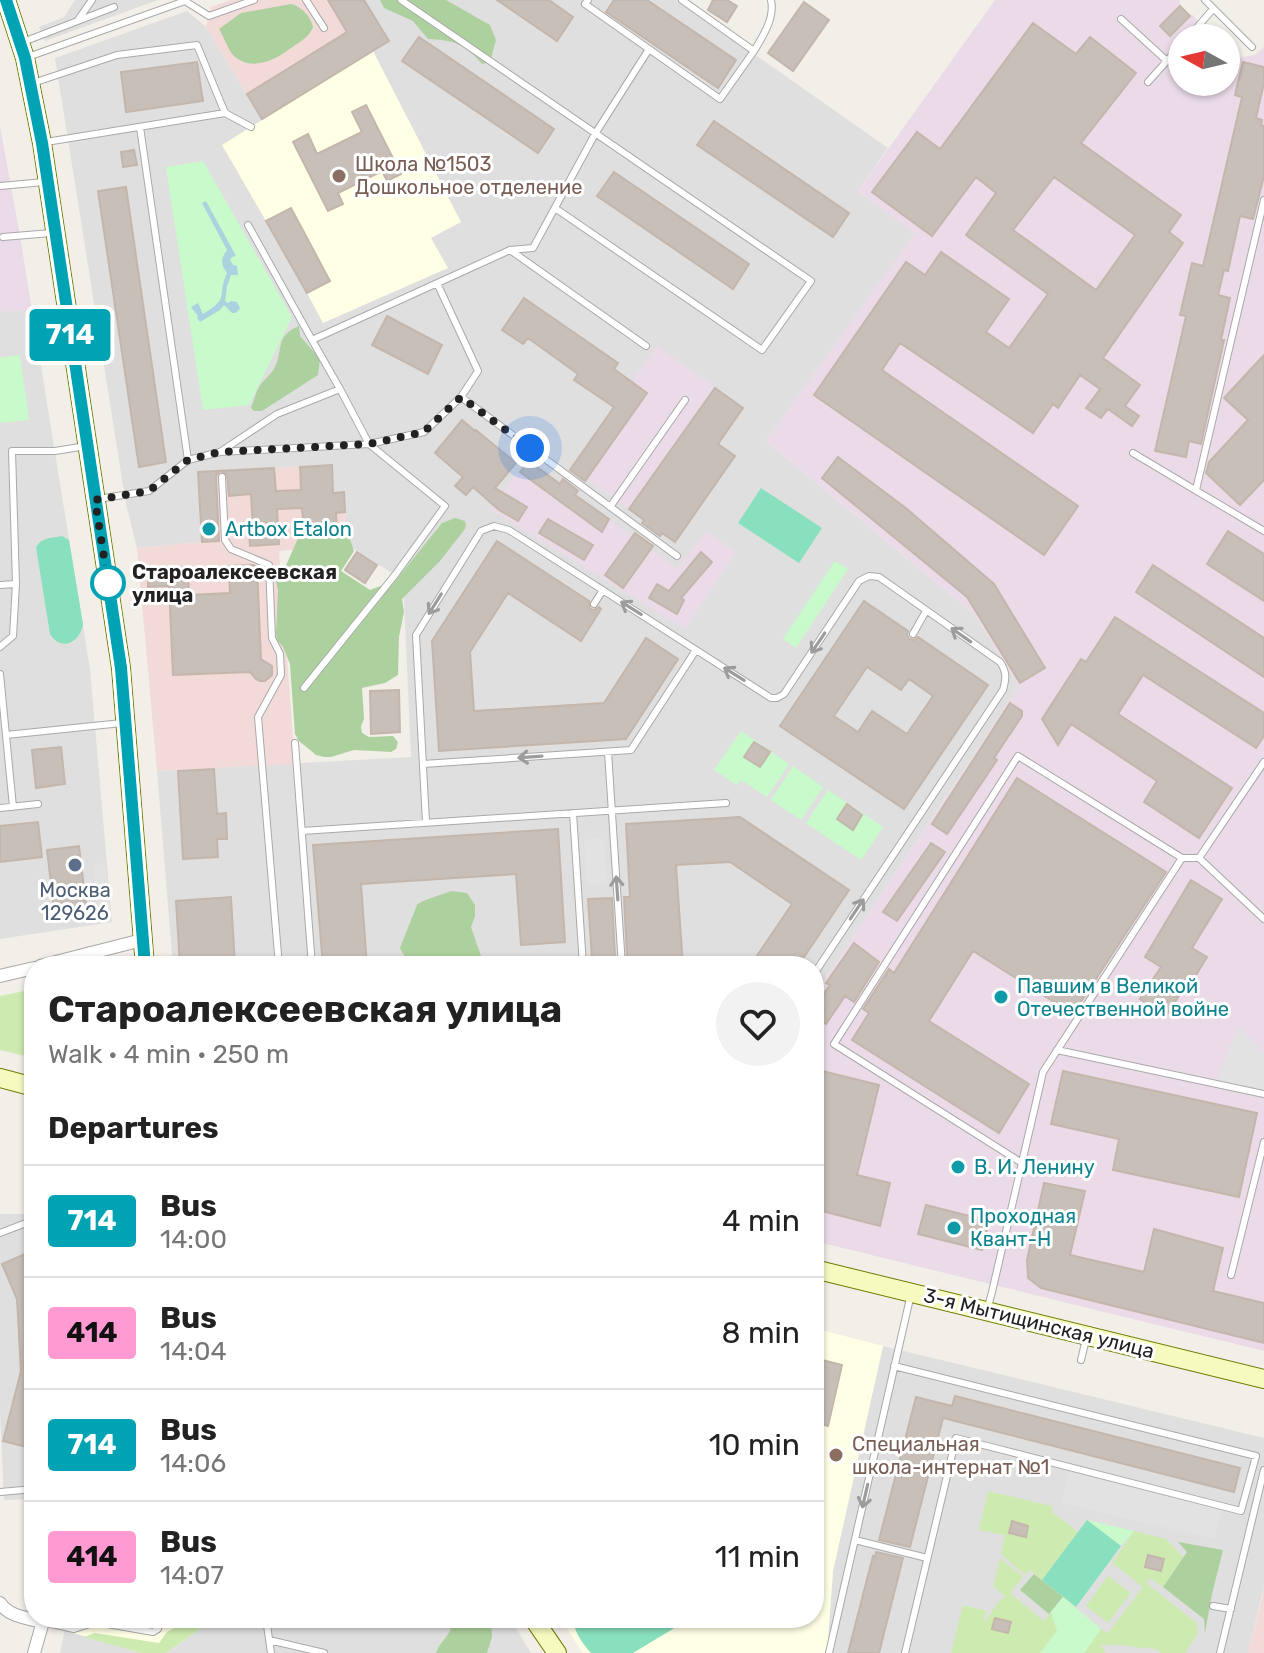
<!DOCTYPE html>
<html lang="en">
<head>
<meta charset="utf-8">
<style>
	:root { --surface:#fff; --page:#f2f2f2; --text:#222; --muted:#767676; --line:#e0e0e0 }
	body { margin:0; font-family:Rubik,sans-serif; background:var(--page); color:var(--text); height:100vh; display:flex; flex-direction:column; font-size:30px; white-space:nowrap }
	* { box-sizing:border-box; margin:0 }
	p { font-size:26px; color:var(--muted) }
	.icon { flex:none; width:44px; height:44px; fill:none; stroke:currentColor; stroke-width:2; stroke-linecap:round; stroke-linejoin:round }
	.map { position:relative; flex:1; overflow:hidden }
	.sheet { position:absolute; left:24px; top:956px; width:800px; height:672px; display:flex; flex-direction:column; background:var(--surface); border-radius:32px; box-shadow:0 2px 6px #0004 }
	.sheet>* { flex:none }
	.badge { padding:0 16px; border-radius:6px; font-size:28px; line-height:52px }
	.needle { width:52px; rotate:278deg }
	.tools { position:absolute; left:1168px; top:24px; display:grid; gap:16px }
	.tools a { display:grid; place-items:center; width:72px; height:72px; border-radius:50%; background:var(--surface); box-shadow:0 2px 6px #0004; font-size:40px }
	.you { position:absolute; width:40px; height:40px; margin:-20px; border:6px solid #fff; border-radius:50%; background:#1a73e8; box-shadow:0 0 0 12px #1a73e833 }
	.map>.badge { position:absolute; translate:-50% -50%; box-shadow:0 0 0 4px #fff }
	h2 { padding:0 24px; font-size:30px; line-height:72px }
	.round { display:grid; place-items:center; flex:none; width:84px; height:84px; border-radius:42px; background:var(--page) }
	.summary { display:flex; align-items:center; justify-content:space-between; height:136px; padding:0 24px }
	h1 { font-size:38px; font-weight:700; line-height:60px }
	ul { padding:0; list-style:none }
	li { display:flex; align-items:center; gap:24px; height:112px; padding:0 24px; border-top:2px solid var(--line) }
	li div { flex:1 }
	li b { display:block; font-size:30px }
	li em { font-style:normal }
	li .badge { min-width:88px; font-weight:700; text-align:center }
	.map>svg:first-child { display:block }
</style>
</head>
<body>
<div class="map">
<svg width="1264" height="1653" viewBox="0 0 1264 1653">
	<rect width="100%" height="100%" fill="#f2efe9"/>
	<path fill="#e0dfdf" d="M75,0H158L45,41L39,27L64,17Z
		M364,0H677L888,148L858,191L916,233L766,441L974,614L1019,686L814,996V966H173L157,771L411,757L404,600L395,575L348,545L344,493H333L331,465L199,472L202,542L137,548L126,504L55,58L187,11L206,27L262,119L389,41Z
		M32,310L90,669L112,922L0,939V312Z
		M0,1214H34V1499L4,1500L0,1411Z
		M883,1346L1264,1438V1587L1248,1653H827L833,1571Z
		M67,1618H510L531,1653H60Z"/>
	<path fill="#f2dad9" d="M230,0H364L389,41L262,119L206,27L211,7Z
		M332,465L333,493L344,492L348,545L279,551L295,764L157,771L137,548L202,542L198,472Z
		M1264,1587V1653H1248L1262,1598Z"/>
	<path fill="#ebdbe8" d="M995,0H1180V6L1190,16L1193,15L1212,38H1182V82H1226V54L1232,59L1255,55L1264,47V1351L814,1241V996L1019,686L974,614L766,441L915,233L858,191Z
		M0,126L20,236L32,310L0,312Z
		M657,346L743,408L718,443L735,456L675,542L571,468Z
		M528,459L677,569L706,532L736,552L685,629L490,509Z"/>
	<path fill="#ffffe5" d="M373,51L461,222L431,238L448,268L323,323L307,293L329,281L291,208L266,221L222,145Z
		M814,1328L883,1346L833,1571L827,1653H583L560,1618H814Z
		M76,1618H202L200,1629L166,1653H142L73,1633Z"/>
	<path fill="#cdebb0" d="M34,989V1058L0,1050V996Z
		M988,1491L1052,1506V1512L1078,1532L1042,1580L1030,1570L1025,1575L1001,1554L1005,1535L979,1530Z
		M1134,1531L1166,1539L1183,1557L1163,1587L1150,1578L1146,1583L1197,1623L1198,1633L1185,1653H1161L1157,1650L1145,1647L1142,1649L1126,1645H1101L1106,1653H1084L1101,1629L1108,1633L1143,1587L1112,1563Z
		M1000,1558L1023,1577L1010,1593L1044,1621L1051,1612L1057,1631L1040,1653H951L963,1605L986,1611L983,1624L999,1601L1006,1597L993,1586Z
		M1108,1576L1131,1593L1108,1623L1086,1606Z
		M199,1618H202L200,1629L166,1653H142L84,1637L95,1633L159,1643L167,1632L181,1624L196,1627Z"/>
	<path fill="#add19e" d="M380,0H446L490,25L496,40L490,62L482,64C465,44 454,40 428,39L413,21L384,8Z
		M291,4C302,7 310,15 313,27C309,37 301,41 291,48C275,60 252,72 234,56C228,50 224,37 219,29L241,13Z
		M299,326L300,336L320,359L318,375L262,411H254L251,408C254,400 256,391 261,384C265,379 271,374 274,369C284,351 274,336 299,326Z
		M455,518L465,521L466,525L465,529L440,561L402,599L404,612L399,637L398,675L385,683L362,688L364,719L361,726L362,733L369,737L393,736L398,742L396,749L391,752L354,750L331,757H324L316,755L299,741L295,734L290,664L283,647L277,640L276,633L278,590L276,582L279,574L283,572L300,534L324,536L342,534L349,537L354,551L341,571L370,590L396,580L442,523Z
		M451,891L467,893L475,905V916L471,927L482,959L481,966H447L444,963C426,972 408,967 400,948L417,905C421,900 442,895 451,891Z
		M1178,1542L1223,1550L1212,1594L1205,1633L1204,1619L1163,1587L1187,1552Z
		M1034,1574L1063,1597L1049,1614L1020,1590Z
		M435,1618H491L492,1637L487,1653H436C439,1643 447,1638 451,1629L446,1623Z"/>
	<path fill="#c8facc" d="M203,161L292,317L249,405L203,410L166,167Z
		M20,355L29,420L0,423V358Z
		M835,561L848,569L796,648L783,639Z
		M741,731L789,764L767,797L741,780L737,785L714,770Z
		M793,766L823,787L801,820L771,800Z
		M828,790L883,827L861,860L806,823Z
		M1087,1520L1134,1531L1121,1546Z
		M1063,1597L1101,1629L1084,1653H1040L1057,1631L1051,1612Z"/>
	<path fill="#88e0be" d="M761,488L822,528L799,563L738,523Z
		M62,536L69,540L83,624C80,643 61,652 50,634L36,547C42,537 52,538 62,536Z
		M1087,1520L1121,1546L1076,1607L1042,1580Z
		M573,1618H691L633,1653H591C582,1643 574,1632 573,1618Z"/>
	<path fill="#e2e2e2" d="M604,838L607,883L587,884L584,840Z
		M105,863L112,922L100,923L93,864Z
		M1238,1027L1264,1053V1094L1215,1084Z
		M1070,1468L1222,1507L1214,1539L1062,1503Z"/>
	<path fill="#aad3df" d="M206,201L236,256L232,257L230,260L233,265L237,266L238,275H231L227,286L225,301L228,303L231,301L237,302L240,308L236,313H232L224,305L220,310L200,322L197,318L198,316L191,307L198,303L203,314C231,297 216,297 227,273C220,264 221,258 227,250L202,203Z"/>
	<path fill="#c7bfb8" stroke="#c4b6ab" stroke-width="2" fill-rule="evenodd" d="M328,0H364L389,41L262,119L247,94L347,32Z
		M497,0H549L573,17L557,41Z
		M614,0H647L736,60L718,88L606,12Z
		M713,0H727L737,6L727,22L708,10Z
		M804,2L829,20L793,71L768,53Z
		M1180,6L1190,16L1170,36L1160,26Z
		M1033,23L1076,54L1090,37L1136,73L1081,143L1181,215L1169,232L1183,243L1103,358L1140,385L1125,406L1139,416L1132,426L1108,409L1101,418L1086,408L1100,389L1080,375L1058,408L1053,404L1033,433L900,343L882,370L1078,506L1044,555L814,395L906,262L925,275L941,252L1009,299L986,332L1009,348L1048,294L966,235L996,193L976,177L932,236L872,192L917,132L940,149ZM1054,177L1135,235L1096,290L1013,230Z
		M419,37L554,129L538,153L402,61Z
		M197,62L203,101L126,112L121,72Z
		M1243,62L1264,67V83L1256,118L1262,120L1261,125L1264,126V176L1253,219L1240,216L1228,271L1224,270L1218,295L1230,298L1221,340H1224L1201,444L1189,441L1186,457L1155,451L1186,316L1180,315L1192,263L1203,266L1242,97L1235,95Z
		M366,105L401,174L387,181L382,171L338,193L343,204L328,211L293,142L308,134L317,154L362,132L352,112Z
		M714,121L849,213L833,237L697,145Z
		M134,150L137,165L123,167L121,152Z
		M614,172L749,264L733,289L597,196Z
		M126,187L166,462L139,467L98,191Z
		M291,208L330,281L307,293L266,221Z
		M524,298L618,363L614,369L647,393L585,481L570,470L614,407L574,380L578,374L528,338L523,344L502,330Z
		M387,316L442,345L428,374L372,345Z
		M1264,355V480L1240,505L1206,473L1209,462L1248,420L1224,398Z
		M715,388L743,408L718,444L735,456L675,542L662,533L660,536L642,523L644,520L629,509Z
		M462,420L475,431L476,430L516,463L495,488L527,507L518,521L499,510L473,487L466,495L455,486L463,477L435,453Z
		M838,457L907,509L994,584L1045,668L1020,683L967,597L822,478Z
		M529,461L560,484L563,479L578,491L575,495L609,519L602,532L520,472Z
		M332,465L333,493L344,492L345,512L336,513L337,530L304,532L302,508L277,509L279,544L250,546L249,530L253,529L251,494L229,496L227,474L221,471L217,474L216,477L219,541L202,542L198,472L274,468L276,491L301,490L300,467Z
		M548,519L593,545L584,560L539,533Z
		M1228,531L1264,554V601L1207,564Z
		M635,533L653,546L623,588L605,575Z
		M497,541L589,601L590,609L594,610L599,607L601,609L581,641L508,593L470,652L474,711L604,703L646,638L678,659L626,739L439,751L432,641Z
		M357,552L377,565L365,583L345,570Z
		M701,552L712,562L681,598L684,600L677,614L649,598L657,584L669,591Z
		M253,565L257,567L261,659L272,666V675L265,681H260L256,679L250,672L173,675L169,586L148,587V568L188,567L189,595L230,593L229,566Z
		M1153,565L1264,638V677L1136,592Z
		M864,601L908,631L907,635L909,639L914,640L918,637L988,685L904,809L780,726ZM867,667L901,690L909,679L933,696L907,734L872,711L858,732L834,716Z
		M1115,617L1264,713V736L1256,748L1143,675L1118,714L1232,788L1199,838L1144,802L1157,781L1071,724L1058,745L1042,719L1081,659L1086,662Z
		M399,690L400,732L371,734L370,691Z
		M1010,703L1022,711V716L994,758L997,760L947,834L932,824Z
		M754,742L770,752L760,767L744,757Z
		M61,747L65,784L36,788L32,750Z
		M214,769L217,814L226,813L227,839H217L218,857L183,859L178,771Z
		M1017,778L1166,872L1073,1014L973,951L929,1021L1029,1084L999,1133L852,1040L869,1013L863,1009L889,969L894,973Z
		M847,804L862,815L853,830L837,819Z
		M740,817L849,890L798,966H750L792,904L730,862L676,865L683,966H635L634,957H627L624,897H630L626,824Z
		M38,822L42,857L0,862V826Z
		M558,829L565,942L521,945L516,874L361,884L367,966H323L313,845Z
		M931,843L945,852L897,921L883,912Z
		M79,846L87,913L55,917L47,850Z
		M1191,880L1222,899L1192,948L1207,957L1190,985L1187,983L1166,1016L1140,999L1161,967L1145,957Z
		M231,897L235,966H180L176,901Z
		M612,898L615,958L592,959L588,899Z
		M854,943L879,962L854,1002L845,996L826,1024L814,1015V1007L830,985L826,983Z
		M814,1069L879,1085L857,1175L890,1183L880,1226L814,1209Z
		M1063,1071L1257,1113L1239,1197L1113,1170L1119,1139L1051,1124Z
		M1044,1183L1085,1191L1070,1255L1144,1272L1154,1229L1223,1248L1213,1291L1264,1303V1343L1041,1288L1028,1278L1027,1260Z
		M926,1205L989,1221L982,1250L918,1234Z
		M34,1250V1449L3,1441L21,1371L17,1299L2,1264Z
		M814,1358L842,1365L828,1426L814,1422Z
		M955,1396L1240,1468L1234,1492L943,1418L910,1547L879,1540L916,1397L952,1406Z
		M1012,1521L1028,1526L1026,1537L1009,1533Z
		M876,1552L903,1558L879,1653H848L873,1556L875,1557Z
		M1148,1555L1164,1559L1161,1571L1145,1567Z
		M995,1618L1011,1622L1008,1633L992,1629Z"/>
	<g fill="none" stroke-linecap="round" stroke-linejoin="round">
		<defs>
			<path id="lane" d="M306,0L324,28
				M401,0L811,281L762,350L555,208
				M588,0L585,4L720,99L754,51L682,0
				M1205,0L1252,47
				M1121,19L1167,61
				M78,20L92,0
				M1188,38L1213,9
				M23,42L114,7
				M754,51C763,36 775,18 771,0
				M28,57L185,1L209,16L254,0
				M1148,82L1182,44
				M33,83L117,55L197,45L225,113L46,142
				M225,113L251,127
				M140,127L188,460
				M0,186L44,182
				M248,225L312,340L510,250L533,248L595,134L649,49
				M3,237L51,233
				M510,250L646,346
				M312,340L340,389
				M461,397L677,556
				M220,452L277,414L340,389L369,444L445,506L395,575L304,688
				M1133,453L1264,531
				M222,477L225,540L231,549L269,565L272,638L280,654L281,675L258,717L279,966
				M1196,490L1264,200
				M98,499L149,491L188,460L220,452L369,444L424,432L461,397L478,371L437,283
				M610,507L685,400
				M0,585L16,584
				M594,604L603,590
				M913,634L926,611
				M0,647L13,636L16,584L12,451H55L86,446
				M0,674L13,807
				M6,735L122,723
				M295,743L312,966
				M608,752L622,966
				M423,764L631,750L696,650
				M0,808L38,804
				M573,813L583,966
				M426,822L416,635L481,531L494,526L509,530L771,698H777L784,694L859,581L869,576L879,577L1000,662C1007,672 1006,679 1003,690L814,974
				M302,831L726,803
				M1182,858H1199L1264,762
				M1199,858L1264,919
				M1057,1050L1264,1094
				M0,1233L34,1220
				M1231,1275L1264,1142
				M988,1307L992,1292L1043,1072L1182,858L1018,756L834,1044L1022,1163
				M1081,1360L1086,1339
				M894,1366L1256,1456L1241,1511L956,1438L905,1653
				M0,1492L34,1489
				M855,1540L927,1558
				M1213,1606L1231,1609
				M266,1618L271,1653
				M43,1622L74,1629L96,1622L97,1618
				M96,1622L153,1632L158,1629L160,1618
				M269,1640L324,1653
				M829,1653L911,1294
				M1220,1653L1264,1470"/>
			<path id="street" d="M90,953L106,966
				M40,966L142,940
				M0,976L34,968
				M0,1603C9,1617 28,1618 43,1622
				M34,1653L44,1618"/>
			<path id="secondary" d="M6,0L25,58L42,143L121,668L145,966
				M0,1078L34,1087
				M814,1269L1264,1379
				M533,1618L557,1653"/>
		</defs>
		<use href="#lane" stroke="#a9a9a9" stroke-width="8"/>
		<use href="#street" stroke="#a9a9a9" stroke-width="14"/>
		<use href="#secondary" stroke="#707d05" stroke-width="20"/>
		<use href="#lane" stroke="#fff" stroke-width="6"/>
		<use href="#street" stroke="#fff" stroke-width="12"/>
		<use href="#secondary" stroke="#f7fabf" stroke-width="18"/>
	</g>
	<defs><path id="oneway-shaft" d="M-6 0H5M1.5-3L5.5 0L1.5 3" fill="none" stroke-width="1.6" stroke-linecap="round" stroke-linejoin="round" transform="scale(2)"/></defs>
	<g stroke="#9c9c9c">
		<use href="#oneway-shaft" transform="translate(435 604) rotate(122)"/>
		<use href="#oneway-shaft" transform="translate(631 608) rotate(-148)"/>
		<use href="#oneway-shaft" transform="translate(961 635) rotate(-145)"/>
		<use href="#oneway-shaft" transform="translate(818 643) rotate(124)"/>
		<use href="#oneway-shaft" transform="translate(734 674) rotate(-148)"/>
		<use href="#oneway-shaft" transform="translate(530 757) rotate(176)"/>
		<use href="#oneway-shaft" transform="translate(617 888) rotate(-94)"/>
		<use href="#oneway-shaft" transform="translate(857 909) rotate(-56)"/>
		<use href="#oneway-shaft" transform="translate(865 1496) rotate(103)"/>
	</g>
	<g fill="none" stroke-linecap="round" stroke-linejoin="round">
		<defs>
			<path id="line" d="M6,0L25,58L42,143L121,668L145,966"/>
		</defs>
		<use href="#line" stroke="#fff" stroke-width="18"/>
		<use href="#line" stroke="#00a3b4" stroke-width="12"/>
		<path stroke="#222" stroke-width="8" stroke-dasharray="0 14.4" d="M108,583L95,500L149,491L188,460L220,452L369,444L424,432L461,397L530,448"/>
	</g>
	<g fill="#8d6e63" stroke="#fff" stroke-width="3">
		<circle cx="339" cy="176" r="8"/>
		<circle cx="836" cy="1455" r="8"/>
	</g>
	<g fill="#0f9aa8" stroke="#fff" stroke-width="3">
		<circle cx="209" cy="529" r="8"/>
		<circle cx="1001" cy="997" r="8"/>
		<circle cx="958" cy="1167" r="8"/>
		<circle cx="954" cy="1228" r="8"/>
	</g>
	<circle fill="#fff" stroke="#00a3b4" stroke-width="4" cx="108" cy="583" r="16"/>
	<circle fill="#5c6f8a" stroke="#fff" stroke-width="3" cx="75" cy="865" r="8"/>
	<g text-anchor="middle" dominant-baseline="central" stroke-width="6" stroke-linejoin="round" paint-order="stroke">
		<g font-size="20" fill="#785e54" stroke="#fff" text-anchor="start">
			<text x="355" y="164">Школа №1503<tspan x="355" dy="23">Дошкольное отделение</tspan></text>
			<text x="852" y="1444">Специальная<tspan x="852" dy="23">школа-интернат №1</tspan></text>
		</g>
		<g font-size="20" fill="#0d838f" stroke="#fff" text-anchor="start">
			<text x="225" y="529">Artbox Etalon</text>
			<text x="1017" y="986">Павшим в Великой<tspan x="1017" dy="23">Отечественной войне</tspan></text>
			<text x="974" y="1167">В. И. Ленину</text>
			<text x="970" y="1216">Проходная<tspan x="970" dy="23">Квант-Н</tspan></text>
		</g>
		<g font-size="20" font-weight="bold" fill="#222" stroke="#fff" text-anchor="start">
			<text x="132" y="572">Староалексеевская<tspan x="132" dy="23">улица</tspan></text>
		</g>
		<g font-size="20" fill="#4e5e75" stroke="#fff">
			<text x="75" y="890">Москва<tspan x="75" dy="23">129626</tspan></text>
		</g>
		<g font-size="20" fill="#222" stroke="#fff">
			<text transform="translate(1039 1323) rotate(14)">3-я Мытищинская улица</text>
		</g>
	</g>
</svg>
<div class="tools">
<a><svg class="needle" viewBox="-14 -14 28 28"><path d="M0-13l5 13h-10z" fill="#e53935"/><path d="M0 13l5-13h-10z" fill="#767676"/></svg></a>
</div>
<div class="you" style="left:530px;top:448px"></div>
<b class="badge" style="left:70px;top:335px;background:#00a3b4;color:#fff">714</b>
<section class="sheet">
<div class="summary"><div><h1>Староалексеевская улица</h1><p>Walk · 4 min · 250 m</p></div><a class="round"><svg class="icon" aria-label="heart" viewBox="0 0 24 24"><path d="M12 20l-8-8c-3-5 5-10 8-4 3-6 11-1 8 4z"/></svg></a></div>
<h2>Departures</h2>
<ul>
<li><span class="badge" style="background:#00a3b4;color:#fff">714</span><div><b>Bus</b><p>14:00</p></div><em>4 min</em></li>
<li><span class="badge" style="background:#ff9ad2;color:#111">414</span><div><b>Bus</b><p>14:04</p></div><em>8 min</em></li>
<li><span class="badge" style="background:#00a3b4;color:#fff">714</span><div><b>Bus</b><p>14:06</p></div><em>10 min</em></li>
<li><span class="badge" style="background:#ff9ad2;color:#111">414</span><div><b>Bus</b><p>14:07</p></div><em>11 min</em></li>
</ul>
</section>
</div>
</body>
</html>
